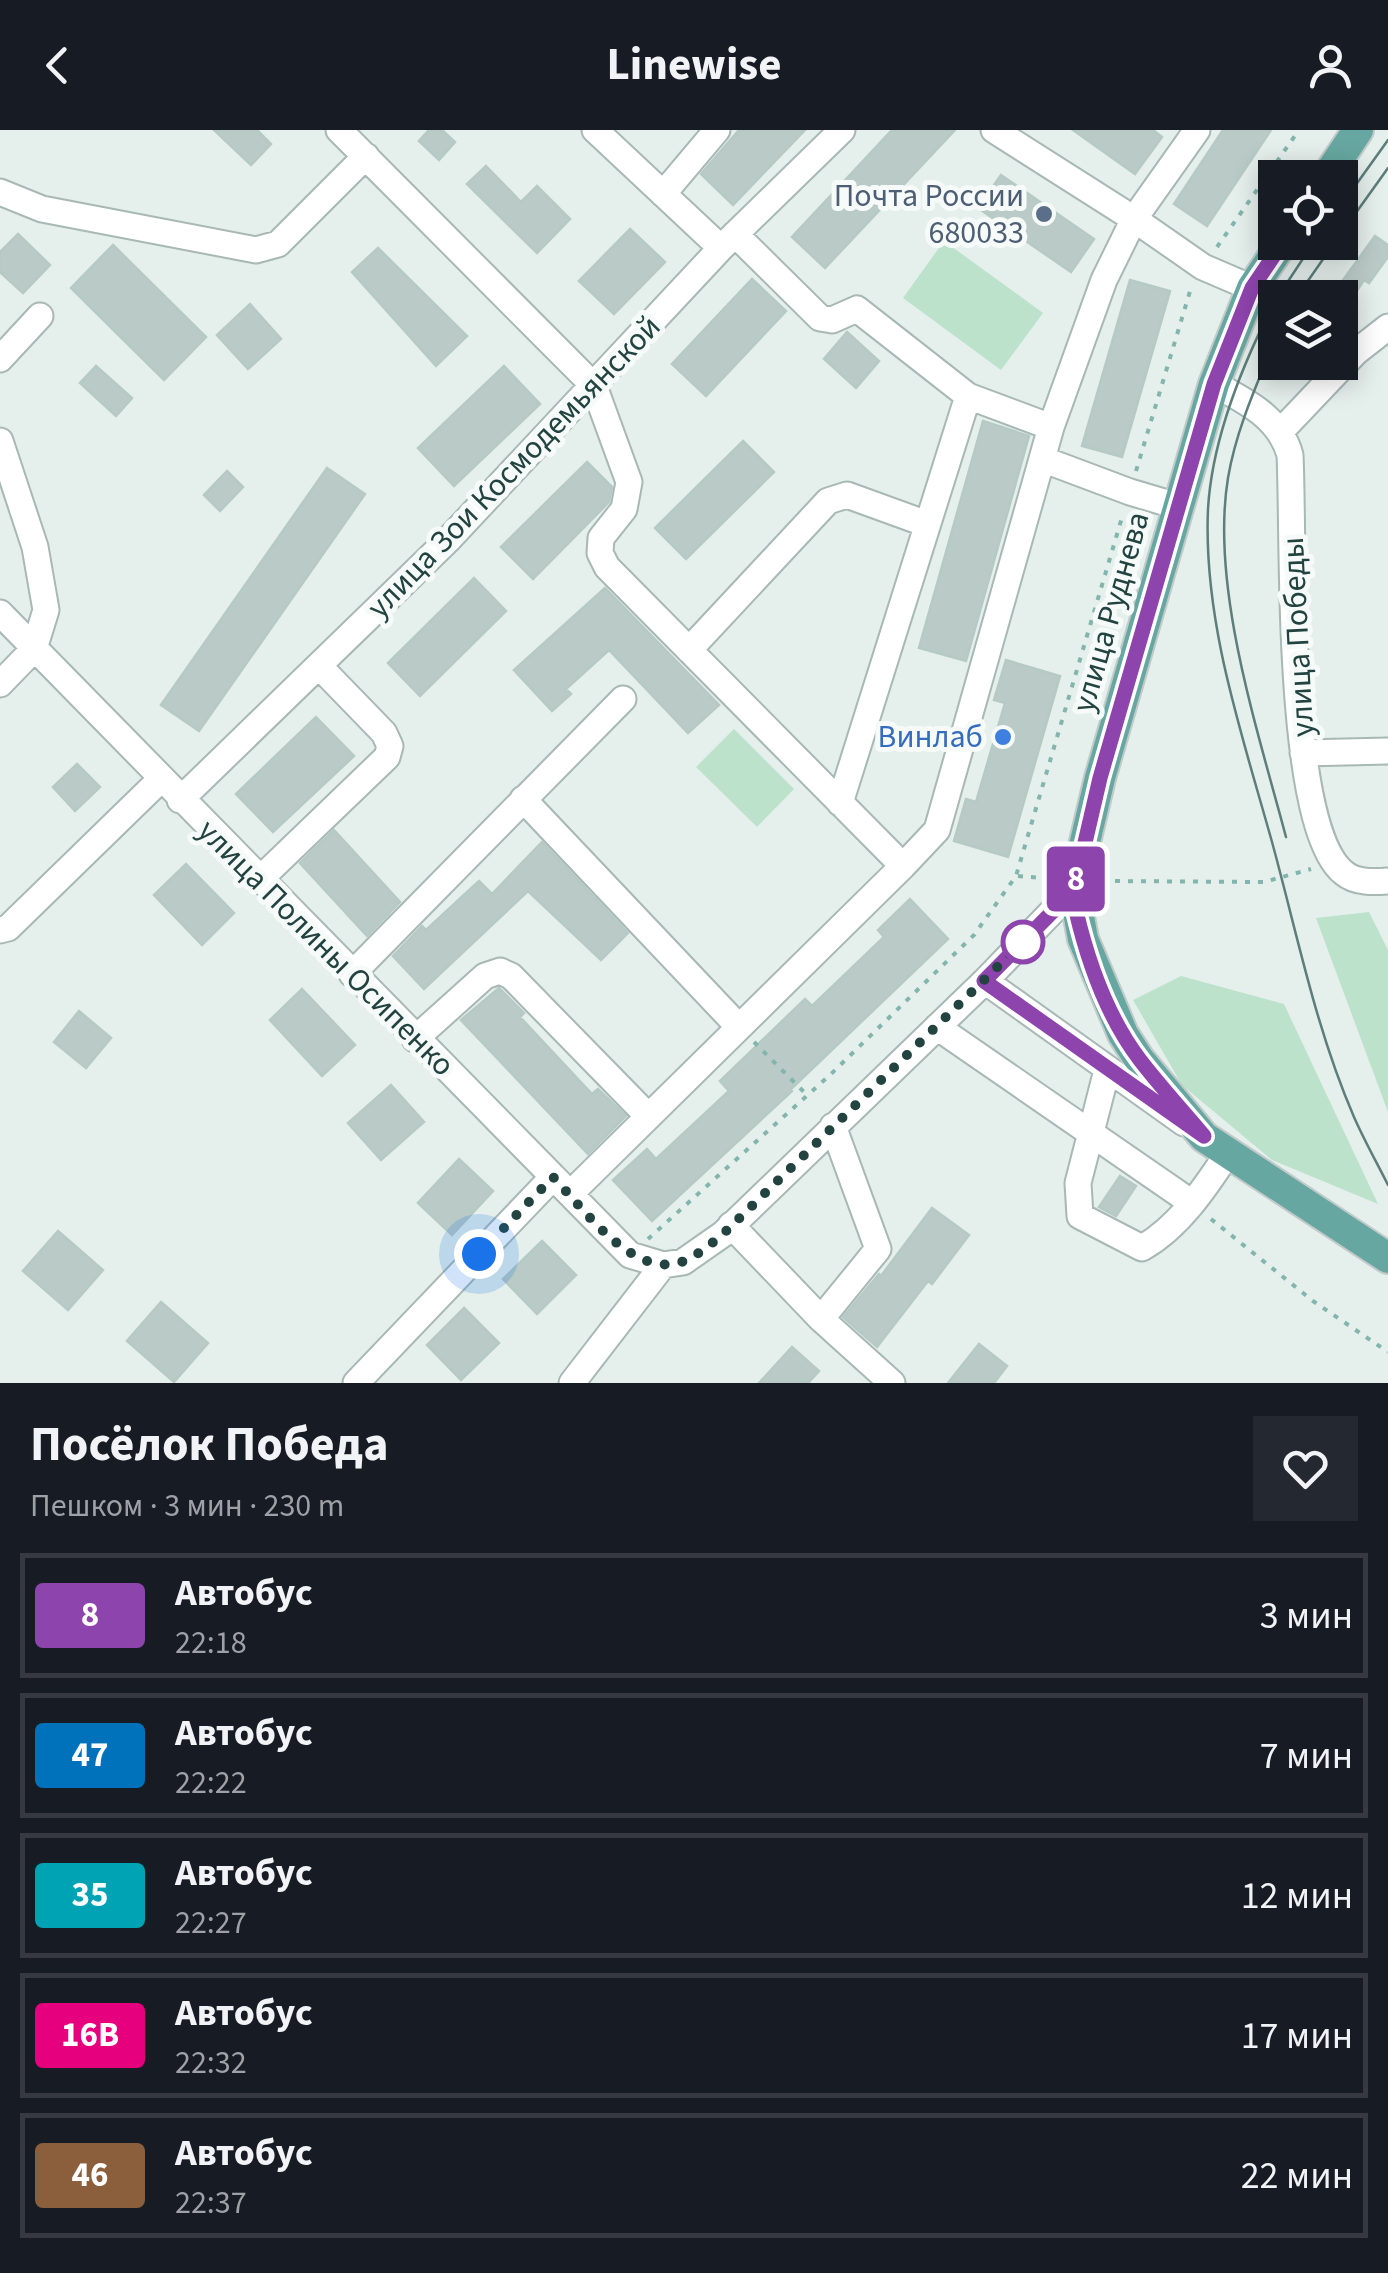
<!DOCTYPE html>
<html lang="ru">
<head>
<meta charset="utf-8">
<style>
	:root { --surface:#171b24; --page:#242831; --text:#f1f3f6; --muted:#9ea1a6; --line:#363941 }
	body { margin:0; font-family:"Source Sans 3",sans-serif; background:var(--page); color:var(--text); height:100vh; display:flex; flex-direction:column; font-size:38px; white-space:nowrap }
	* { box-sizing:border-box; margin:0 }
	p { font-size:32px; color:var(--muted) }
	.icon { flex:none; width:55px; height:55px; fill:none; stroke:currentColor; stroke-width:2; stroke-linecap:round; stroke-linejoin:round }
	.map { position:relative; height:1253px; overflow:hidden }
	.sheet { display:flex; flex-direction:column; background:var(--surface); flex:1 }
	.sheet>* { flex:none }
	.badge { padding:0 20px; border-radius:8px; font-size:35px; line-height:65px }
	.controls { position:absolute; left:1258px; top:30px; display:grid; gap:20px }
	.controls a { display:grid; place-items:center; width:100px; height:100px; border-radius:0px; background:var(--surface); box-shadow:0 5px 25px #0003; font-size:50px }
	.you { position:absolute; width:50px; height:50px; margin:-25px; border:8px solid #fff; border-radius:50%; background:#1a73e8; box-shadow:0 0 0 15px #1a73e833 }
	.map>.badge { position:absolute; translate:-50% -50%; box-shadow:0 0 0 5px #fff }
	.round { display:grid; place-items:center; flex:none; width:105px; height:105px; border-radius:0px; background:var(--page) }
	.head { display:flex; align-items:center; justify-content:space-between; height:170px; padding:0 30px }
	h1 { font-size:48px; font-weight:700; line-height:75px }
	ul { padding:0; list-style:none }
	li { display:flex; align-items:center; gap:30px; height:125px; margin:0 20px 15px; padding:0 10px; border:5px solid var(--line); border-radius:0px }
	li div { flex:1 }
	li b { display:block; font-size:38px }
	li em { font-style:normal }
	li .badge { min-width:110px; font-weight:700; text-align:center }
	header { display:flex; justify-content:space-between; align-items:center; height:130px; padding:0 30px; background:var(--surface); font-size:45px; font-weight:700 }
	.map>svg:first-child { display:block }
</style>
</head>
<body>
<header><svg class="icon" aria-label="back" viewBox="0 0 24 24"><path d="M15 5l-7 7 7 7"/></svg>Linewise<svg class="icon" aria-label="person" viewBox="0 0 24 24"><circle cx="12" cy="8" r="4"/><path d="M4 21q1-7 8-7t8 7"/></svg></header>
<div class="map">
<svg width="1388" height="1253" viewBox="0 0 1388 1253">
	<rect width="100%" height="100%" fill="#e5efec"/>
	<path fill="#bce2cc" d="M944,111L1043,183L1001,240L903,168Z
		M734,599L794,659L757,697L696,637Z
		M1369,782L1388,820V982L1316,788Z
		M1181,846L1284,874L1378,1074L1272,1030L1182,955L1133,870Z"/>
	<path fill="#bacac6" stroke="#b6cac4" stroke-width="2.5" d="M214,0H257L271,14L251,35Z
		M429,0H442L455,12L439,30L419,11Z
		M739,0H805L733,75L701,44Z
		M892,0H955L825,138L792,107Z
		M1073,0H1153L1162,7L1135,44Z
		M1223,0H1271L1207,96L1174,74Z
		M486,36L521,72L537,56L570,89L537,123L467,54Z
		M1001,45L1094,109L1071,142L978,78Z
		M630,99L665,132L614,184L579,151Z
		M18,104L50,135L23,163L0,142V122Z
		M1375,106L1388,115V127L1369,153L1364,150L1340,186V168H1330Z
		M113,115L206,207L164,250L71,158Z
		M378,118L467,206L436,236L352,142Z
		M752,149L786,181L706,266L672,234Z
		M1130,150L1170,161L1122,327L1082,316Z
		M250,174L281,209L248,239L217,205Z
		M847,202L879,231L856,258L824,229Z
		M96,236L132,268L116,286L80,253Z
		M504,236L540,274L454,356L418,318Z
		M983,291L1029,306L966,531L919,518Z
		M743,311L774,342L686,429L655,398Z
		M587,332L612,357L609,372L533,449L501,417Z
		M327,338L365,364L199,601L161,575Z
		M227,341L243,357L220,381L204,365Z
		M474,448L506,481L420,566L388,533Z
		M605,458L719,575L688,603L609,520L566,559L571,564L552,581L514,540Z
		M1006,530L1060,546L1008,727L954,711L966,669L976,672L1005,573L994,570Z
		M316,587L354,626L273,702L236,664Z
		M77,634L100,657L75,681L53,657Z
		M334,700L400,772L367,806L300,733Z
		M542,712L628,803L601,830L528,761L424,859L393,826L422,796L426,800L479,751L492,764Z
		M186,734L234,783L202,815L154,765Z
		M910,769L948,809L791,959L792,961L652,1091L613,1050L647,1019L656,1029L729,961L720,951L805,869L812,876L884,807L878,800Z
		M499,858L524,883L520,887L592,964L598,959L626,986L588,1024L461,890Z
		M302,859L355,915L322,946L270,890Z
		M79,881L111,908L86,938L54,912Z
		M391,955L424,992L381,1030L348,993Z
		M459,1029L493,1061L452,1105L418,1073Z
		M1120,1046L1136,1056L1116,1086L1099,1077Z
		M932,1078L969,1105L932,1154L928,1151L877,1217L843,1187L879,1144L881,1146Z
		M58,1101L103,1140L68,1180L23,1141Z
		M542,1111L576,1145L537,1184L503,1149Z
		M161,1172L208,1213L174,1252L127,1211Z
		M464,1178L499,1213L461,1250L427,1215Z
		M979,1214L1007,1236L994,1253H948Z
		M792,1217L819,1241L808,1253H759Z"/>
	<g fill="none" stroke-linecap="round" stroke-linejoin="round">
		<defs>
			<path id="minor" d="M339,0L594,256L629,352L624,379L601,408L600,423L607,437L903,736L570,1064
				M595,0L721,118
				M994,0L1134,89L1203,137L1252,158
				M0,62L42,79L256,120L278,114L366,26
				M663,64L717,0
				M735,104L820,188L832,190L857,179L968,266L1051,297L1042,329L1130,362L1177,376
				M0,229L40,186
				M1214,254C1246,271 1280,288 1290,325C1294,405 1285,697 1344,743C1356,753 1374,752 1388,751
				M1051,297L1104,150L1134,89L1197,0
				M1281,301L1356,222L1388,197
				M0,311L35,417L46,480L34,519L0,554
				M0,483L630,1125L663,1135
				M689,520L828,371L847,365L927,394
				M1303,623L1388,621
				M523,669L738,896
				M180,670L449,409L721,118L842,0
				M840,673L968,266
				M903,736L937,700L1042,329
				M259,750L387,627L390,616L384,603L320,537
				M0,800L8,798L161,649
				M352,844L623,569
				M985,851L1184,993
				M937,897L1192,1073
				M415,909L485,846L500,841L511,846L648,986
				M1107,940L1078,1053L1080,1086L1142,1118C1179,1097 1205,1058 1228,1023
				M731,1095L821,1189L892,1253
				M821,1189L878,1119L833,996
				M356,1253L553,1047
				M572,1253L663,1135L683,1132L723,1104L985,851L1074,759"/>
			<path id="major" d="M1326,48L1358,0
				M1283,112L1252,158L1214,254L1100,648L1074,759L1083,809L1123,904L1139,929L1204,1007L1388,1128"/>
		</defs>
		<use href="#minor" stroke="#a7b8b5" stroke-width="29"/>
		<use href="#major" stroke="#c1cac9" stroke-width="34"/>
		<path stroke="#83b5ad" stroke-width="4" stroke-dasharray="5 8" stroke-linecap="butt" d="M1217,117L1299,0
			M1136,341L1191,158
			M1018,746L1053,749
			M1102,751L1264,752L1311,739
			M754,912L808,966
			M1211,1089L1313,1171L1388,1222
			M648,1109L831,944L974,805L1016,746L1123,384"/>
		<use href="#minor" stroke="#fff" stroke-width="25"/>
		<use href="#major" stroke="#66a8a1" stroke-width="30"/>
		<path stroke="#5d7e7a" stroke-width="2.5" d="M1340,77L1388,10
			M1340,105L1388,38
			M1277,168L1314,112
			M1296,168L1335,112
			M1275,171C1243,233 1212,309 1208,379C1203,492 1242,604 1272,712C1297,803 1316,900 1354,987C1364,1010 1377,1033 1388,1055
			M1275,210C1257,254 1236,300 1228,348C1210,457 1258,601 1286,707"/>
	</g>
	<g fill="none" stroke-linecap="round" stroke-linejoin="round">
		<defs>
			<path id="line" d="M1076,781C1088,832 1108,888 1140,930C1160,956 1183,981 1204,1006L984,851L1074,760L1100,648L1214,254L1252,158L1283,112"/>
		</defs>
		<use href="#line" stroke="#fff" stroke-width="22"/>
		<use href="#line" stroke="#8e44ad" stroke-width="15"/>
		<path stroke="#22433f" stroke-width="10" stroke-dasharray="0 18" d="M479,1124L553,1047C584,1079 634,1151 684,1131C698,1125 711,1114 723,1104L1023,812"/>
	</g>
	<circle fill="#5c6f8a" stroke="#f6fbf9" stroke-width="4" cx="1044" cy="84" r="10"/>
	<circle fill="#3f7fe0" stroke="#f6fbf9" stroke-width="4" cx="1003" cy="607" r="10"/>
	<circle fill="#fff" stroke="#8e44ad" stroke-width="5" cx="1023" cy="812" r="20"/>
	<g text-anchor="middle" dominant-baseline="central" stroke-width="10" stroke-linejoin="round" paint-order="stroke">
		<g font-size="32" fill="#4e5e75" stroke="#f6fbf9" text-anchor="end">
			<text x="1024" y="66">Почта России<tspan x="1024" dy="37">680033</tspan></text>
		</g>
		<g font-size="32" fill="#22433f" stroke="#f6fbf9">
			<text transform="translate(514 337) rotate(-46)">улица Зои Космодемьянской</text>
			<text transform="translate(1111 482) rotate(-74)">улица Руднева</text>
			<text transform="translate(1298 507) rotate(-93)">улица Победы</text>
			<text transform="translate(326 818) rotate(45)">улица Полины Осипенко</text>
		</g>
		<g font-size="32" fill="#366cbe" stroke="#f6fbf9" text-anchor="end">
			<text x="983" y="607">Винлаб</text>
		</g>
	</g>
</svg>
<div class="controls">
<a><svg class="icon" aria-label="locate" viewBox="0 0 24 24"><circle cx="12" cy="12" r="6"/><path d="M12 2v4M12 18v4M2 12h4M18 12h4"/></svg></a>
<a><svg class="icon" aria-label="layers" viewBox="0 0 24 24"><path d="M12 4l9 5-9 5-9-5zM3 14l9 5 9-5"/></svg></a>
</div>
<div class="you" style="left:479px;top:1124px"></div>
<b class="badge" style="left:1076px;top:749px;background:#8e44ad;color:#fff">8</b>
</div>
<section class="sheet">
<div class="head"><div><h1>Посёлок Победа</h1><p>Пешком · 3 мин · 230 m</p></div><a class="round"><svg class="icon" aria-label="heart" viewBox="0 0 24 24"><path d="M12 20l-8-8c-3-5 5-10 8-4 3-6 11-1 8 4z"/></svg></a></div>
<ul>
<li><span class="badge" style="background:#8e44ad;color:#fff">8</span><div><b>Автобус</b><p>22:18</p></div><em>3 мин</em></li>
<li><span class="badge" style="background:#0072bc;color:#fff">47</span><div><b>Автобус</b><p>22:22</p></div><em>7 мин</em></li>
<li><span class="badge" style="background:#00a3b4;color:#fff">35</span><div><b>Автобус</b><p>22:27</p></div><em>12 мин</em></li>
<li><span class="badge" style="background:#e6007e;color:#fff">16В</span><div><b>Автобус</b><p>22:32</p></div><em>17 мин</em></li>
<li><span class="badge" style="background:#8b5e3c;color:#fff">46</span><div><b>Автобус</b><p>22:37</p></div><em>22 мин</em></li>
</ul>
</section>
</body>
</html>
